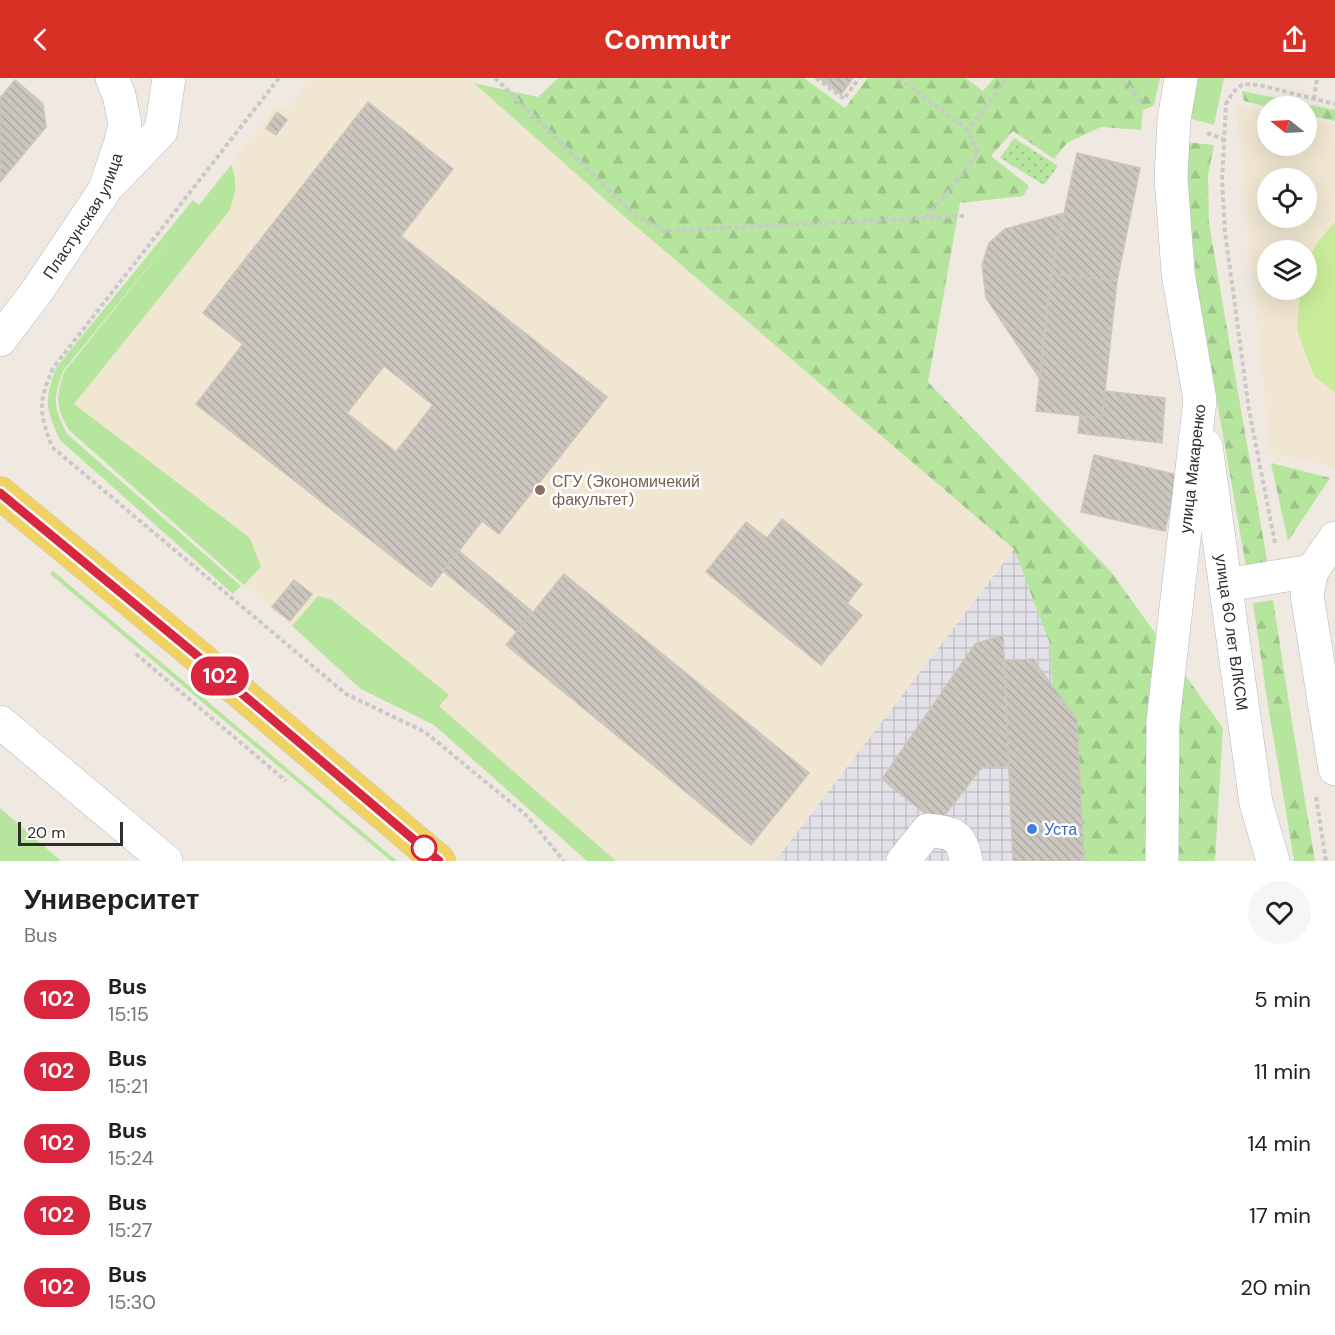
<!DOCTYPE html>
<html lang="en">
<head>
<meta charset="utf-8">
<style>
	:root { --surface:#fff; --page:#f6f6f6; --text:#202124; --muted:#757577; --accent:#d93025 }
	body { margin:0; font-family:"DM Sans",sans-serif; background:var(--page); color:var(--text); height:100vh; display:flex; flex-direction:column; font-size:22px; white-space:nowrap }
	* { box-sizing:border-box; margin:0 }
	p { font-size:20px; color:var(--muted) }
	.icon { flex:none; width:33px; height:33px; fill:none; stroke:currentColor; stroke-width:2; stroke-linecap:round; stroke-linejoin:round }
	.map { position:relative; height:783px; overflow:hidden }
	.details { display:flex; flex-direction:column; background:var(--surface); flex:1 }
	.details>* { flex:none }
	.badge { padding:0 12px; border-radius:20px; font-size:21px; line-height:39px }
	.needle { width:39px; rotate:288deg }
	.fabs { position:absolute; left:1257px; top:18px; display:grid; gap:12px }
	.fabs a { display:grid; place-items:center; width:60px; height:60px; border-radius:50%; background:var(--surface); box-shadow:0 6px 24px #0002; font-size:30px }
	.scale { position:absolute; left:18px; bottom:15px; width:105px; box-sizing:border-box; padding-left:6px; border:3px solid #2e2e2e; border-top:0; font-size:16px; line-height:21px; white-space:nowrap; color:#2e2e2e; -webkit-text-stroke:4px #fff; paint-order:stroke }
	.map>.badge { position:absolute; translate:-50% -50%; box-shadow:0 0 0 3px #fff }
	.round { display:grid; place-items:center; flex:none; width:63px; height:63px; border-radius:32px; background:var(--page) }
	.headline { display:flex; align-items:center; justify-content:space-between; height:102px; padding:0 24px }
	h1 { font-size:28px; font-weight:700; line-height:45px }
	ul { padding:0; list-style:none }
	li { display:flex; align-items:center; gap:18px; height:72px; padding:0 24px }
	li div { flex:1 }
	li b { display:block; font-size:22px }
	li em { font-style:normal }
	li .badge { min-width:66px; font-weight:700; text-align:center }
	header { display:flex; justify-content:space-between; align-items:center; height:78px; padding:0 24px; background:var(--accent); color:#fff; font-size:27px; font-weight:700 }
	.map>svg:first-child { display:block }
</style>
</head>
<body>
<header><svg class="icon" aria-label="back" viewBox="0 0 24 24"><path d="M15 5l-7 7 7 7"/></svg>Commutr<svg class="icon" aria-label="share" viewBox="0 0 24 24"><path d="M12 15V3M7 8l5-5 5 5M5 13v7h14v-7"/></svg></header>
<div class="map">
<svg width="1335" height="783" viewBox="0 0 1335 783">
	<defs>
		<pattern id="industrial-grid" width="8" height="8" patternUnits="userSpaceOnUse" patternTransform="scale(1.5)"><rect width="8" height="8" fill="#e3e1e8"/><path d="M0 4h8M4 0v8" fill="none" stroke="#c3c1c7"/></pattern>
		<pattern id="forest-firs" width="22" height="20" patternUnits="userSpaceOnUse" patternTransform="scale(1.5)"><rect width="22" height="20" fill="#b6e59e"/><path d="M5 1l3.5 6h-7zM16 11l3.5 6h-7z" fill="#9dc588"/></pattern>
		<pattern id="park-dots" width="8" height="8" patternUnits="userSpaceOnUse" patternTransform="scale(1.5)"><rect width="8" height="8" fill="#b6e59e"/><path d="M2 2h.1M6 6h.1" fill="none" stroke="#9dc588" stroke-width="1.8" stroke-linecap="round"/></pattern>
		<pattern id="building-back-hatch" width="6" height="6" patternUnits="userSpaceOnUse" patternTransform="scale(1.5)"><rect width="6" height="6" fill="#cbc7bf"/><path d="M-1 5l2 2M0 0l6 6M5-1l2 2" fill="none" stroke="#afaba4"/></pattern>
	</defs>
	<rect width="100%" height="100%" fill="#efe9e1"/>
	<path fill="url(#industrial-grid)" d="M1014,471L1050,566L1063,783H775Z"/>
	<path fill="#f0e6d1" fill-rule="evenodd" d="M310,0H469L618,133L1014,471L775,783H616L556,731L315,544L292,548L69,352L59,335L57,317L275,29H289Z
		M1236,26L1267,33L1268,68H1306L1307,42L1335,48V389L1270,375ZM1268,100H1306V140H1268ZM1268,172H1306V212H1268Z"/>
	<path fill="#b6e59e" d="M1193,0H1224L1214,47L1185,39Z
		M231,87C238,105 236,115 229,133L74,326L250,460L261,489L244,507L69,352C55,328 56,320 64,294L183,146L63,293C53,322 53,328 67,356L241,508L233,516L60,362C45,329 44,324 56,290L193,122L199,127Z
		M53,493L397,783H391L50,496Z
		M318,518L332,522L449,617L439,628L616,783H587L434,647L361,611L292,548Z
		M1290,632L1303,711L1283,716L1269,634Z
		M0,730L61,783H0Z"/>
	<path fill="url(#forest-firs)" d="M558,0H804L845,30L868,0H966L983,13L994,0H1160L1154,27L1143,32L1141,52L1101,49L1067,65L1054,81L1013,53L991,78L1029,108L1023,118L960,125L928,304L1112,495L1223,650L1215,783H1063L1050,566L1014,471L618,133L474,5L538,19Z
		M1242,13L1335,32V43L1307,37L1306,28L1268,29L1244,23Z
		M1184,64L1214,67L1208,97L1209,146L1268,488L1247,494L1197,209Z
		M1271,385L1330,400L1288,463Z
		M1273,522L1290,632L1269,634L1253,525Z
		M1303,711L1315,783H1294L1283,716Z"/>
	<path fill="url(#park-dots)" d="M1014,60L1058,88L1044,107L1000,80Z"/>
	<path fill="#c9ec9a" d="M1335,144V314L1314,298L1297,252L1300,212H1306C1306,179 1313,168 1335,144Z"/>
	<path fill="url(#building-back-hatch)" stroke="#cbc5ba" stroke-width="1.5" fill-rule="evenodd" d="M819,0H853L841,17Z
		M15,2L43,26L46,49L0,104V20Z
		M368,24L453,91L401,158L607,319L499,456L482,443L431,509L196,326L243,266L203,235ZM384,288L433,327L396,374L347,335Z
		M277,34L287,42L276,57L266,50Z
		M1077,75L1140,90L1117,203L1051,196Z
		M1064,135L1051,196L1040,301L986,220L982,187L989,165L1005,151Z
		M1051,196L1117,203L1102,340L1036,333Z
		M1105,313L1165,320L1162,365L1078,355L1080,338L1102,340Z
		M1094,377L1178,397L1165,453L1081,434Z
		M782,441L862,506L847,525L862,537L821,587L706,494L746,444L767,460Z
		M459,473L533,534L517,554L443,493Z
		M564,496L809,695L751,767L506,567Z
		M294,502L312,516L290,543L272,529Z
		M1003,557L1009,689H982L938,746L882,701L975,566Z
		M1033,581L1077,642L1084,783H1013L1004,583Z"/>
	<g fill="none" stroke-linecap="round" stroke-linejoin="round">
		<defs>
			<g id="minor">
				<path d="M111,105L161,53L169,0"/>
				<path id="s1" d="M0,262L37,213L104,113L120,67L125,46L119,17L112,0"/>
				<path id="s2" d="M1206,368L1256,725L1273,783"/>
				<path d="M1335,460L1312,493L1307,517L1335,691"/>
				<path d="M1226,507L1312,493"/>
				<path d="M0,644L166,783"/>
				<path d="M903,783L928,752C953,755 962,756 966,783"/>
				<path id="s3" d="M1162,783L1163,643L1200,322L1178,195L1171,99L1174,42L1181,0"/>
			</g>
			<path id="major" d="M0,415L194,575L439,783"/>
		</defs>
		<use href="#minor" stroke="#b4b7c1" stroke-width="34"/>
		<use href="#major" stroke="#c9c9c9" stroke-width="34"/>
		<path stroke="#c9c9c9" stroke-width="4" stroke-dasharray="4.5 3" stroke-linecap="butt" d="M279,0L53,290C38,325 39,334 52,369L346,616L425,654L526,737L564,783
			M495,0L633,136L664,153L965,138
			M816,0L844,21L859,0
			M899,0L968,52
			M1117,0L1129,8L1142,24
			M1314,21L1317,0
			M1207,55L1223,61
			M927,139L978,76L968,52L1008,0
			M1275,465L1249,332L1225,154L1222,103L1226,26L1233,14L1243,6L1259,7L1335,26
			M136,576L286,703
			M1316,719L1326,783"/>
		<use href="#minor" stroke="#fff" stroke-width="33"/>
		<use href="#major" stroke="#f2d163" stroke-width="33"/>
	</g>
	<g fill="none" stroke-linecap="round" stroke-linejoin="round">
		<defs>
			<path id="line" d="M0,415L194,575L439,783"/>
		</defs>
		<use href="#line" stroke="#fff" stroke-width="14"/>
		<use href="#line" stroke="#d7263d" stroke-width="9"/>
	</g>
	<circle fill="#8d6e63" stroke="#fff" stroke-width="2" cx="540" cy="412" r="6"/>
	<circle fill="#3f7fe0" stroke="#fff" stroke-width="2" cx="1032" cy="751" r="6"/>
	<circle fill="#fff" stroke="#d7263d" stroke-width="3" cx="424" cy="770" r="12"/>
	<g text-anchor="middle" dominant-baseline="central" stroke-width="5" stroke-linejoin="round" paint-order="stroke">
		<g font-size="16" fill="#2e2e2e" stroke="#fff">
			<text stroke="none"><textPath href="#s1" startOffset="150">Пластунская улица</textPath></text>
			<text stroke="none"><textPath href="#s3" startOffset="394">улица Макаренко</textPath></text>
			<text stroke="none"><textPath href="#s2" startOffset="188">улица 60 лет ВЛКСМ</textPath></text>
		</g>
		<g font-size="16" fill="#785e54" stroke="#fff" text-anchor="start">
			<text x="552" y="403">СГУ (Экономичекий<tspan x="552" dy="18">факультет)</tspan></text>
		</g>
		<g font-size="16" fill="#366cbe" stroke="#fff" text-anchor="start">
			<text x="1044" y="751">Уста</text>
		</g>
	</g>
</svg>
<div class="fabs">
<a><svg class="needle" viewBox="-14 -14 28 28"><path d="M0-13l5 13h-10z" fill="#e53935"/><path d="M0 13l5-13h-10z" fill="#757577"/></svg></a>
<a><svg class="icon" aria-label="locate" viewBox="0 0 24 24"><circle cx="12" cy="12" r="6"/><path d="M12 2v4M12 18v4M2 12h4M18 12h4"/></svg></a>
<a><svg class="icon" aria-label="layers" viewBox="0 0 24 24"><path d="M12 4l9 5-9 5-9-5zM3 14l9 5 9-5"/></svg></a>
</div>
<div class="scale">20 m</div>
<b class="badge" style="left:220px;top:598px;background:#d7263d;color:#fff">102</b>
</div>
<section class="details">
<div class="headline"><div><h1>Университет</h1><p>Bus</p></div><a class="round"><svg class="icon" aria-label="heart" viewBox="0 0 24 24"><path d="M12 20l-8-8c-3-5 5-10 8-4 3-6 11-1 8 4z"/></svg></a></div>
<ul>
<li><span class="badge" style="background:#d7263d;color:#fff">102</span><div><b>Bus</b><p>15:15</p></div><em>5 min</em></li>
<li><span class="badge" style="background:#d7263d;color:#fff">102</span><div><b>Bus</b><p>15:21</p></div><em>11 min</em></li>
<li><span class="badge" style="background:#d7263d;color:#fff">102</span><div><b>Bus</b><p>15:24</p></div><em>14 min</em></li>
<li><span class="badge" style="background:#d7263d;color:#fff">102</span><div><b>Bus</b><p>15:27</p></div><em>17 min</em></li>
<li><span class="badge" style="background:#d7263d;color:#fff">102</span><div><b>Bus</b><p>15:30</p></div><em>20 min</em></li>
</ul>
</section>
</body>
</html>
